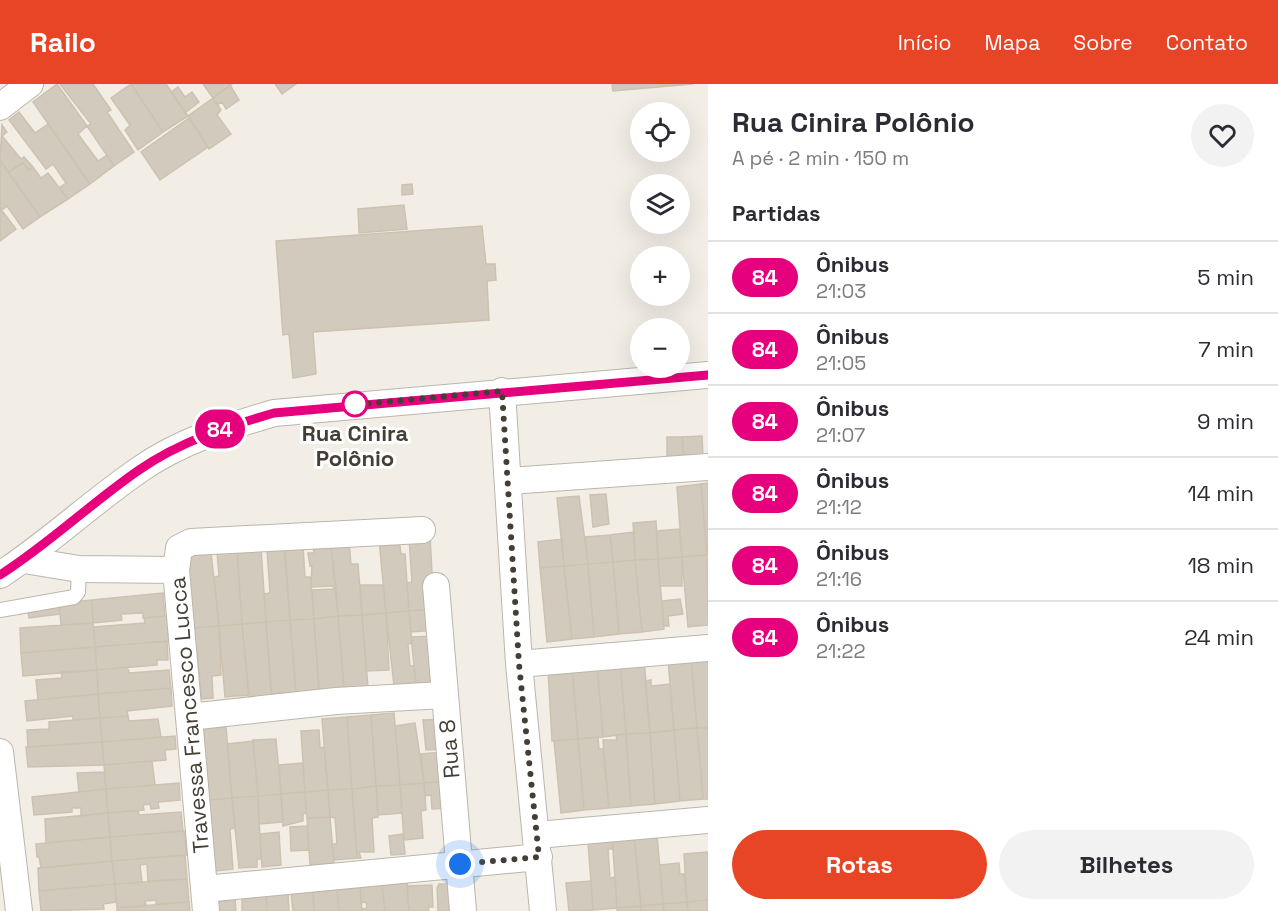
<!DOCTYPE html>
<html lang="pt">
<head>
<meta charset="utf-8">
<style>
	:root { --surface:#fff; --page:#f2f2f3; --text:#2b2b33; --muted:#7c7c81; --line:#e1e1e2; --accent:#e84527 }
	body { margin:0; font-family:"Space Grotesk",sans-serif; background:var(--page); color:var(--text); height:100vh; display:flex; flex-direction:column; font-size:22px; white-space:nowrap }
	* { box-sizing:border-box; margin:0 }
	p { font-size:20px; color:var(--muted) }
	.icon { flex:none; width:33px; height:33px; fill:none; stroke:currentColor; stroke-width:2; stroke-linecap:round; stroke-linejoin:round }
	.map { position:relative; flex:1; overflow:hidden }
	.side { display:flex; flex-direction:column; background:var(--surface); width:570px }
	.side>* { flex:none }
	.badge { padding:0 12px; border-radius:20px; font-size:21px; line-height:39px }
	.controls { position:absolute; left:630px; top:18px; display:grid; gap:12px }
	.controls a { display:grid; place-items:center; width:60px; height:60px; border-radius:50%; background:var(--surface); box-shadow:0 6px 24px #0002; font-size:30px }
	.you { position:absolute; width:30px; height:30px; margin:-15px; border:4px solid #fff; border-radius:50%; background:#1a73e8; box-shadow:0 0 0 9px #1a73e833 }
	.map>.badge { position:absolute; translate:-50% -50%; box-shadow:0 0 0 3px #fff }
	h2 { padding:0 24px; font-size:22px; line-height:54px }
	.round { display:grid; place-items:center; flex:none; width:63px; height:63px; border-radius:32px; background:var(--page) }
	.head { display:flex; align-items:center; justify-content:space-between; height:102px; padding:0 24px }
	h1 { font-size:28px; font-weight:600; line-height:45px }
	.button { display:flex; gap:12px; margin-top:auto; padding:12px 24px }
	.button a { flex:1; height:69px; border-radius:36px; background:var(--accent); color:#fff; font-size:24px; font-weight:600; line-height:69px; text-align:center }
	.button a+a { background:var(--page); color:var(--text) }
	ul { padding:0; list-style:none }
	li { display:flex; align-items:center; gap:18px; height:72px; padding:0 24px; border-top:2px solid var(--line) }
	li div { flex:1 }
	li b { display:block; font-size:22px }
	li em { font-style:normal }
	li .badge { min-width:66px; font-weight:700; text-align:center }
	header { display:flex; align-items:center; gap:36px; box-sizing:border-box; height:84px; padding:0 30px; background:var(--accent); color:#fff }
	header strong { font-size:28px }
	nav { display:flex; gap:33px; margin-inline-start:auto; font-size:21px }
	main { display:flex; flex:1; min-height:0 }
	.map>svg:first-child { display:block }
</style>
</head>
<body>
<header>
<strong>Railo</strong>
<nav><a>Início</a><a>Mapa</a><a>Sobre</a><a>Contato</a></nav>
</header>
<main>
<div class="map">
<svg width="708" height="827" viewBox="0 0 708 827">
	<rect width="100%" height="100%" fill="#f2eee6"/>
	<path fill="#d2cabd" stroke="#cdc2b1" stroke-width="1.5" d="M57,0L87,42L78,50L98,77L107,71L114,82L90,100L33,18Z
		M60,0H93L111,26L107,28L134,68L114,82L87,42L91,40Z
		M131,0L163,48L138,66L125,46L130,41L111,14Z
		M131,0H166L188,32L163,48Z
		M203,0H232L213,14Z
		M275,0H296L282,10Z
		M612,0H693L613,7Z
		M230,1L239,16L226,25L222,18L217,21L213,14Z
		M178,3L185,13L192,8L199,18L185,29L171,8Z
		M213,14L221,26L217,31L231,50L209,65L188,32Z
		M19,28L35,49L48,40L90,100L68,115L59,104L66,99L53,80L46,85L9,36Z
		M189,34L208,63L160,96L141,68Z
		M2,41L7,48L2,52L21,75L24,73L33,83L29,86L23,79L8,88L0,76Z
		M0,76L40,133L23,145L7,122L2,126L0,124Z
		M23,79L29,86L33,83L41,94L48,89L68,115L40,133L8,88Z
		M412,100L413,110L402,111V101Z
		M404,121L407,145L359,149L358,125Z
		M0,124L16,145L0,157Z
		M482,142L486,180H495L496,196L487,197L489,236L313,248L316,290L293,294L289,250L283,251L276,157Z
		M702,352L703,373L684,374L682,353Z
		M667,353H682L684,374H667Z
		M708,399V471H707L701,400Z
		M701,400L707,471L682,473L677,403Z
		M606,410L609,440L593,443L590,411Z
		M579,412L588,480L564,482L557,414Z
		M656,437L658,475L635,476L633,439Z
		M679,445L682,473L658,475L657,447Z
		M634,448L635,476L613,478L610,451Z
		M610,451L613,478L588,480L585,453Z
		M430,452L434,525L409,527L407,499L412,498L409,454Z
		M399,454L401,470H405L409,527L386,529L379,456Z
		M562,455L564,482L540,484L538,458Z
		M349,458L351,480H358L362,531L338,532L331,461Z
		M331,461L336,505L332,502L311,503L312,481L310,482L308,469H314L313,463Z
		M303,462L305,493H310L311,499L314,535L290,536L284,464Z
		M261,464L266,538L242,540L237,466Z
		M285,465L290,536L266,538L264,510L270,509L267,466Z
		M237,466L242,540L219,542L214,493L219,492L217,468Z
		M211,468L219,542L194,544L187,470Z
		M707,471L708,541L688,543L682,473Z
		M682,473V502H660L658,475Z
		M658,475L664,545L642,548L635,476Z
		M635,476L642,548L619,550L613,478Z
		M613,478L619,550L594,553L588,480Z
		M588,480L594,553L572,555L564,482Z
		M564,482L572,555L547,558L540,484Z
		M360,501H383L386,529L362,531Z
		M336,505L338,532L314,535L312,506Z
		M163,509L165,532L143,534V529L121,530L122,536L93,539L92,516Z
		M680,515L683,530L668,532L669,542H664L662,517Z
		M92,516L93,539L61,541L59,519Z
		M59,519L60,530L29,534L28,528L19,530L18,523Z
		M434,525L436,546L411,548L409,527Z
		M409,527L412,559L408,560L410,582H414L416,600L394,602L386,529Z
		M386,529L389,586L366,587L362,531Z
		M362,531L368,603L344,605L338,532Z
		M167,532L169,557L95,563L94,543L145,539L144,534Z
		M338,532L344,605L319,607L314,535Z
		M314,535L319,607L296,608L290,536Z
		M290,536L296,608L271,610L266,538Z
		M266,538L272,613L249,615L242,540Z
		M93,539L95,563L21,569L20,544Z
		M242,540L249,611L225,613L219,542Z
		M219,542L221,591L212,592L213,614L202,615L194,544Z
		M436,552L439,598L416,600L411,553Z
		M167,557L168,576H157V581L97,586L95,563Z
		M95,563L97,586L23,592L21,569Z
		M708,573V644H697L691,574Z
		M691,574L697,644L674,646L668,576Z
		M644,575L650,649L626,650L620,578Z
		M620,578L626,650L603,653L597,580Z
		M597,580L603,653L578,655L572,582Z
		M572,582L578,655L552,657L548,585Z
		M128,583L129,589L169,586L171,604L98,610L97,586Z
		M97,586L98,610L38,616L36,596L62,594L61,588Z
		M651,596V602L670,600L674,646L650,649L645,597Z
		M171,604L172,622L127,627L128,632L100,634L98,610Z
		M98,610L100,634L73,636V632L27,637L25,617Z
		M394,629L400,701L376,702L371,631Z
		M371,631L376,702L352,705L347,633Z
		M128,632L129,637L158,635L161,653L102,658L100,634Z
		M347,633L352,705L328,706L322,635Z
		M100,634L102,658L28,663L27,646L49,645V638Z
		M442,635L444,665L426,666L423,636Z
		M415,639L424,699L400,701L395,642Z
		M226,643L232,714L208,716L201,645Z
		M697,644L703,715L680,717L674,646Z
		M697,644H708V715H703Z
		M319,646L320,664L324,663L328,706L305,708L301,647Z
		M674,646L680,717L655,720L650,649Z
		M650,649L655,720L631,722L626,650Z
		M626,650L631,722L609,724L603,656H617L616,651Z
		M175,652L176,665L165,666L166,676L104,681L102,658Z
		M598,653L599,665H603L609,724L584,726L578,655Z
		M276,655L281,710L258,712L253,656Z
		M578,655L584,726L561,729L554,657Z
		M253,657L258,712L232,714L227,660Z
		M102,658L104,681L28,683L26,663Z
		M444,668L447,697L424,699L421,670Z
		M152,677L155,701L106,705L104,681Z
		M303,679L305,708L281,710L279,681Z
		M104,688L106,705L79,708L77,689Z
		M447,697L449,724L432,725L431,711L425,712L424,699Z
		M179,699L180,716L158,718L159,724L151,725L150,720L143,721L144,726L108,729L106,705Z
		M424,699L426,726L421,727L423,754L404,756L400,701Z
		M400,701L402,729L378,731L376,702Z
		M376,702L378,733L372,734L374,768H359L361,774H357L352,705Z
		M106,705L108,729L81,732V724H72V728L34,731L32,713Z
		M352,705L357,774L334,776L332,760H337L335,734L330,733L328,706Z
		M328,706L330,733L307,734L305,708Z
		M305,708L306,729L303,730V737L283,742L281,710Z
		M281,710L283,738L259,740L258,712Z
		M258,712L261,775H257V783L239,784L232,714Z
		M232,714L235,744L230,745L233,785L215,787L208,716Z
		M138,726L139,731L181,728L183,747L110,753L108,729Z
		M108,729L110,753L46,759L45,735Z
		M330,733L334,779L310,781L307,734Z
		M307,742L309,766L291,767L290,743Z
		M184,747L187,771L112,777L110,753Z
		M279,748L281,781L262,783L260,750Z
		M634,749L641,822L617,824L612,751Z
		M403,750L405,770L391,771L389,752Z
		M612,751L613,765H608L610,794L615,793L617,824L593,826L588,758Z
		M657,751L663,820L641,822L634,754Z
		M110,753L112,777L41,784L39,773H37L36,760Z
		M708,768V816L687,818L684,770Z
		M185,771L187,795L148,797L147,780L140,781L142,798L115,800L112,777Z
		M112,777L115,800L39,807L38,784Z
		M679,779L680,790H684L687,818L663,820L660,781Z
		M187,795L189,818L156,820V816L145,817L146,821L117,824L115,800Z
		M591,797L593,826L569,827L566,799Z
		M407,799L409,827H385L382,801Z
		M115,800L116,818L103,820L104,825L41,827L39,807Z
		M439,800H456L458,827H438L437,804Z
		M382,801L385,827H362V825L367,824L366,818L361,819L360,804Z
		M432,801L433,823H428L429,827H409L407,802Z
		M360,804L362,827H339L337,806Z
		M337,806L339,827H314L313,808Z
		M313,808L314,827H293L291,809Z
		M288,809L289,827H267L266,811Z
		M266,811L267,827H242V813Z
		M228,814H235L236,827H218L217,818L228,817Z
		M708,816V827H688L687,818Z
		M189,818L190,827H117V824Z
		M687,818L688,827H664L663,820Z
		M663,820L664,827H641V822Z
		M641,822V827H617V824Z"/>
	<g fill="none" stroke-linecap="round" stroke-linejoin="round">
		<defs>
			<path id="lane" d="M0,526L74,513L78,508L79,485"/>
			<path id="street" d="M0,23L30,0
				M502,307L519,580L543,827
				M509,397L708,383
				M24,476L79,485L176,486
				M0,491C49,459 91,419 139,386C180,357 227,343 274,329L708,291
				M436,502L463,827
				M519,580L708,564
				M189,633L336,617L444,611
				M0,668L19,827
				M537,751L708,736
				M204,805L539,773
				M206,827L176,486L179,464L191,458L422,446"/>
		</defs>
		<use href="#lane" stroke="#bcb6aa" stroke-width="16"/>
		<use href="#street" stroke="#bcb6aa" stroke-width="28"/>
		<use href="#lane" stroke="#fff" stroke-width="14"/>
		<use href="#street" stroke="#fff" stroke-width="26"/>
	</g>
	<g fill="none" stroke-linecap="round" stroke-linejoin="round">
		<defs>
			<path id="line" d="M0,491C49,460 91,419 139,386C181,357 226,343 274,329L708,291"/>
		</defs>
		<use href="#line" stroke="#fff" stroke-width="14"/>
		<use href="#line" stroke="#e6007e" stroke-width="9"/>
		<path stroke="#443f36" stroke-width="6" stroke-dasharray="0 10.8" d="M355,320L351,321L502,307L519,580L539,773L460,780"/>
	</g>
	<circle fill="#fff" stroke="#e6007e" stroke-width="3" cx="355" cy="320" r="12"/>
	<g text-anchor="middle" dominant-baseline="central" stroke-width="6" stroke-linejoin="round" paint-order="stroke">
		<g font-size="22" font-weight="bold" fill="#443f36" stroke="#fff">
			<text x="355" y="349">Rua Cinira<tspan x="355" dy="25">Polônio</tspan></text>
		</g>
		<g font-size="22" fill="#443f36" stroke="#fff">
			<text transform="translate(189 631) rotate(-95)">Travessa Francesco Lucca</text>
			<text transform="translate(449 665) rotate(-95)">Rua 8</text>
		</g>
	</g>
</svg>
<div class="controls">
<a><svg class="icon" aria-label="locate" viewBox="0 0 24 24"><circle cx="12" cy="12" r="6"/><path d="M12 2v4M12 18v4M2 12h4M18 12h4"/></svg></a>
<a><svg class="icon" aria-label="layers" viewBox="0 0 24 24"><path d="M12 4l9 5-9 5-9-5zM3 14l9 5 9-5"/></svg></a>
<a>+</a>
<a>−</a>
</div>
<div class="you" style="left:460px;top:780px"></div>
<b class="badge" style="left:220px;top:345px;background:#e6007e;color:#fff">84</b>
</div>
<section class="side">
<div class="head"><div><h1>Rua Cinira Polônio</h1><p>A pé · 2 min · 150 m</p></div><a class="round"><svg class="icon" aria-label="heart" viewBox="0 0 24 24"><path d="M12 20l-8-8c-3-5 5-10 8-4 3-6 11-1 8 4z"/></svg></a></div>
<h2>Partidas</h2>
<ul>
<li><span class="badge" style="background:#e6007e;color:#fff">84</span><div><b>Ônibus</b><p>21:03</p></div><em>5 min</em></li>
<li><span class="badge" style="background:#e6007e;color:#fff">84</span><div><b>Ônibus</b><p>21:05</p></div><em>7 min</em></li>
<li><span class="badge" style="background:#e6007e;color:#fff">84</span><div><b>Ônibus</b><p>21:07</p></div><em>9 min</em></li>
<li><span class="badge" style="background:#e6007e;color:#fff">84</span><div><b>Ônibus</b><p>21:12</p></div><em>14 min</em></li>
<li><span class="badge" style="background:#e6007e;color:#fff">84</span><div><b>Ônibus</b><p>21:16</p></div><em>18 min</em></li>
<li><span class="badge" style="background:#e6007e;color:#fff">84</span><div><b>Ônibus</b><p>21:22</p></div><em>24 min</em></li>
</ul>
<div class="button"><a>Rotas</a><a>Bilhetes</a></div>
</section>
</main>
</body>
</html>
